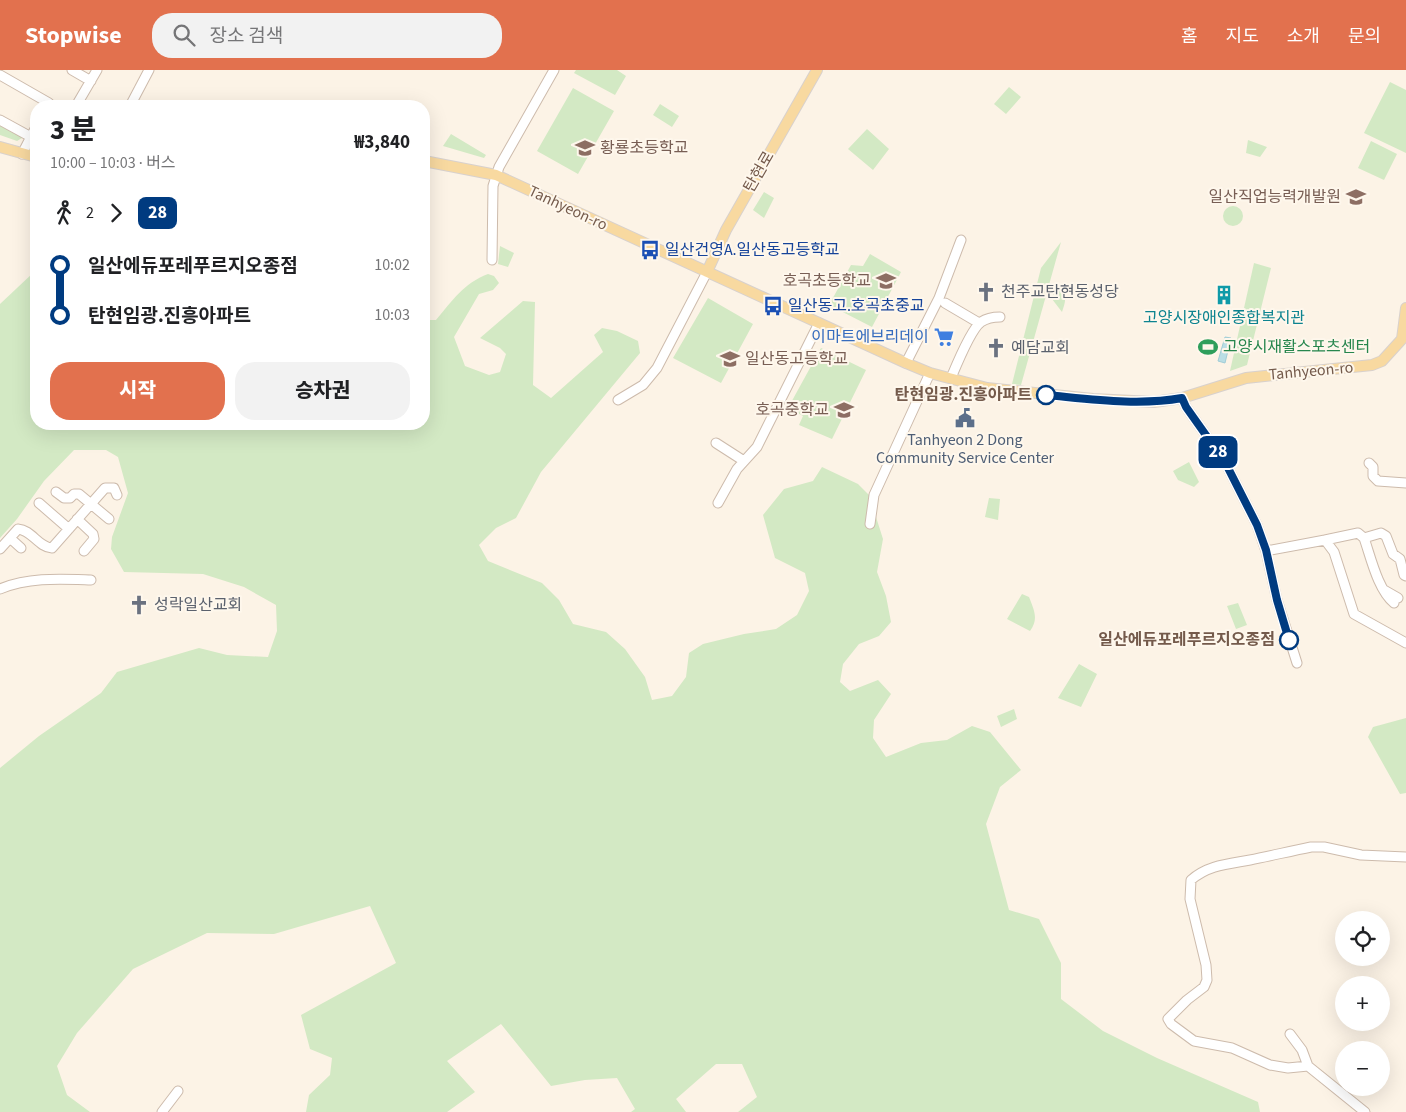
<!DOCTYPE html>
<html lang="ko">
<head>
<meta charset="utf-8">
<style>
	:root { --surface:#fff; --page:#f2f2f2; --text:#202124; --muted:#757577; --accent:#e2714e }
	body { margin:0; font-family:"Source Sans 3","Noto Sans KR",sans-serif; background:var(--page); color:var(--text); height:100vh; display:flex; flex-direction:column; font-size:19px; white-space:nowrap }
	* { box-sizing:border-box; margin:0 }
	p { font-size:16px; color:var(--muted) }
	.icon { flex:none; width:28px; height:28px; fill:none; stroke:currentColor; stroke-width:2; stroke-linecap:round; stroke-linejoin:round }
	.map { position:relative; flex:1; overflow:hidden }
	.details { position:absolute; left:30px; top:30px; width:400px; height:330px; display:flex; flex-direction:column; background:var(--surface); border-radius:20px; box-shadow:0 5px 20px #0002 }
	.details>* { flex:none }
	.badge { padding:0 10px; border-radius:8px; font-size:18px; line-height:32px }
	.tools { position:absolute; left:1335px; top:841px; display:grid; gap:10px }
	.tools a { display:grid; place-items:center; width:55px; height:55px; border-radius:50%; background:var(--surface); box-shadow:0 5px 20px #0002; font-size:25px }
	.map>.badge { position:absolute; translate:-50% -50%; box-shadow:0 0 0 2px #fff }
	.legs { display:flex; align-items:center; gap:8px; height:55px; padding:0 20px; font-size:16px }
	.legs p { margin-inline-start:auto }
	.headline { display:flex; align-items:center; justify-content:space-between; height:85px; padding:0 20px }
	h1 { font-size:28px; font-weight:800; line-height:38px }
	.button { display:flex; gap:10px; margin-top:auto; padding:10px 20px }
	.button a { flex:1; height:58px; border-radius:20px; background:var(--accent); color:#fff; font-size:20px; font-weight:800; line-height:58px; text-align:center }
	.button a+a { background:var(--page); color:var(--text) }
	ul { padding:0 20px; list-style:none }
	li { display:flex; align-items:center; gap:18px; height:50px; font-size:19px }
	li i { display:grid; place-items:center; width:8px; height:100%; margin:0 6px; background:currentColor }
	li i::after { content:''; width:12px; height:12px; margin:-6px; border:4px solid; border-radius:50%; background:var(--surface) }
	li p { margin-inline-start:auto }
	li:first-child i { background:linear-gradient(#0000 50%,currentColor 0) }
	li:last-child i { background:linear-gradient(currentColor 50%,#0000 0) }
	header { display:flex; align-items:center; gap:30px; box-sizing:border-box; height:70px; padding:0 25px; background:var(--accent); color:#fff }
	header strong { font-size:24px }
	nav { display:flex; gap:28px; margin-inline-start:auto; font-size:18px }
	.search { width:350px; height:45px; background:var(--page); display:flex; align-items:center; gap:12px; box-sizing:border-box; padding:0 18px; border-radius:20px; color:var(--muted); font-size:19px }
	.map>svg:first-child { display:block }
</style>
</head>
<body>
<header>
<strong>Stopwise</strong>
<div class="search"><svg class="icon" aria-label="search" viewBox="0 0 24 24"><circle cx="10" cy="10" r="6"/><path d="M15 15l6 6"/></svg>장소 검색</div>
<nav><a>홈</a><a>지도</a><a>소개</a><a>문의</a></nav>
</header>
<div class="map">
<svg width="1406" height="1042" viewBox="0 0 1406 1042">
	<rect width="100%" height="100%" fill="#fcf3e6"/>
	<path fill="#d3e9c4" d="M576,0H617L626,6L615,25L574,3Z
		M1390,12L1406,20V83L1364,63Z
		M1009,17L1021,27L1006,44L994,34Z
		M573,18L614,41L578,104L537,81Z
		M660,34L679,46L672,57L653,45Z
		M0,53L21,64L22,68L17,71L0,65Z
		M867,59L889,79L873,100L848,79Z
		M451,64L486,85L484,88L443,76Z
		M1248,70L1267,77L1260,87L1246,83Z
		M1371,71L1397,84L1384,110L1358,98Z
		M764,122L774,128L764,148L753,140Z
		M1223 146a10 10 0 1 1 20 0a10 10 0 1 1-20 0Z
		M1061,172L1021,315L1012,314L1041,198Z
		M500,176L514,183L508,197L498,194Z
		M870,184L901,202L872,257L829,235L851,195L863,196Z
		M1254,193L1271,198L1247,295L1230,301Z
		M34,202H36V354H424V250H436C452,231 464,213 488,204L494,206L499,213L493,220L479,224L454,267L465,296L489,305L500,302L506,284L500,278L480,268L523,231L535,232L533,315L551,328L603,282L594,265L602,258L617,261L638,271L640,283L541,402L516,448L496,458L479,475L488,491L542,513L559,530L573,554L606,562L625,579L645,607L652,630L672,626L686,607L689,583L703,574L744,564L776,559L797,545L809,521L805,503L775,488L763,445L784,419L813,411L822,397L858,414L869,425L883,469L877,502L886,526L891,552L879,566L859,574L843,594L840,612L850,621L878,610L891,624L874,650L873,668L886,687L921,673L947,670L972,656L990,662L1021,700L1000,717L986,754L1009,840L1039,849L1061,893V929L1103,961L1157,988L1258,1032L1260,1042H738L757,1027L742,994H716L676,1029L686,1042H631L635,1039L617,1008L585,1010L551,1016L501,954L447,991L475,1022L447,1042H306L309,1025L330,1005L332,988L310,979L301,945L396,893L370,836L274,864L207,863L133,899L77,963L57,996L67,1025L90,1042H0V698L39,666L101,623L117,602L199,578L227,585L268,587L277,561L276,535L244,517L203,504L124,502L111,479L112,467L128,423L118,387L106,380H74L44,411L17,449L0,468V234Z
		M1056,218H1060C1068,226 1065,233 1062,242L1052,229Z
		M708,228L753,254L721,313L673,288Z
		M821,278L866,300L832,369L799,355L803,346L788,338Z
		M1189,392L1199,412L1194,417L1178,410L1173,401Z
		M989,428L1000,429L998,450L985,447Z
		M1022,524L1029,527C1034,540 1039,549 1030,561L1007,549Z
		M1238,533L1247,555L1236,559L1227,536Z
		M1079,594L1097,604L1081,637L1058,628Z
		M1014,639L1017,649L1001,657L997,646Z
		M1406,648V723L1400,724L1368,667L1373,657Z"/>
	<path fill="#badee5" stroke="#a1cdd6" d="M1225,267L1231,268L1225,293L1218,291Z"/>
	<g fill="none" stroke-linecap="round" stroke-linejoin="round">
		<defs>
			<path id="minor" d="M72,0L91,11
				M0,5L49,33
				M76,36L97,0
				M130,36L149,0
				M0,50L31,67
				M22,84L36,57
				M492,190L493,116L499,97L554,0
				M945,233L979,253
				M906,293L939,228L961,170
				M951,308C956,296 971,259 981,252C987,248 992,247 1000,247
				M1182,328L1186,337L1225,392L1257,455L1266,481L1277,530L1297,593
				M618,330L643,315L657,298L707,202
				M716,373L744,391
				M1369,393L1373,397V406L1378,411L1406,413
				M56,422L64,428H70L74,424H79L109,449
				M39,433L69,459
				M718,433L737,399L757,377L819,253
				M77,449L93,464L94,469L84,481
				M870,454L874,425L930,303
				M10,468L21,478
				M1364,468L1381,463L1386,466L1393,484L1400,489L1404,505L1406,506
				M1325,470L1358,463L1364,468C1371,488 1378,520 1394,533
				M0,479L18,459C32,460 38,477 52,478L105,418H114L117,425
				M1266,481L1325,470L1334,482L1354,544L1406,573
				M0,519C29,507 60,509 91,510
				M1384,520L1398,528
				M1290,964L1302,980L1308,996L1365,1042
				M1308,996L1288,998L1270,995L1232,978L1194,971L1171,954L1168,949L1187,930L1204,917L1207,910L1206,895L1190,829L1191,810C1208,795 1228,794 1250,790C1270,786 1291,781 1311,777H1324L1361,785L1406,787
				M162,1042L178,1021"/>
			<path id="major" d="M0,77L36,87
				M424,91L496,105L906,293L930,303L987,318L1093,329L1154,332L1182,328L1246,308L1372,295L1382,291L1402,269L1406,238
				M707,202L726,160L817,0"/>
		</defs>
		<use href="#minor" stroke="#cdbbac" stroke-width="11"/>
		<use href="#major" stroke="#d8d1cd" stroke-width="12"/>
		<use href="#minor" stroke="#fff" stroke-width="9"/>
		<use href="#major" stroke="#f8d9a0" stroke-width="10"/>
	</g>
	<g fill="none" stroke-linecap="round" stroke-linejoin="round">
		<defs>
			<path id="line-1" d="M1046,325C1090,329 1138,336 1182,328L1186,337L1225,392L1257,455L1266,480L1277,530L1289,570"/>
		</defs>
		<use href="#line-1" stroke="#fff" stroke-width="11"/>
		<use href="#line-1" stroke="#003b80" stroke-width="8"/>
	</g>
	<defs>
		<symbol id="school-bare" viewBox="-9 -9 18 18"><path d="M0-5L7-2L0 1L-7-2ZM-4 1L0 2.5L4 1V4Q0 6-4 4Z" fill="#8d6e63" stroke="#fef7ec" stroke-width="2.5" paint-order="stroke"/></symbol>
		<symbol id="bus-bare" viewBox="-9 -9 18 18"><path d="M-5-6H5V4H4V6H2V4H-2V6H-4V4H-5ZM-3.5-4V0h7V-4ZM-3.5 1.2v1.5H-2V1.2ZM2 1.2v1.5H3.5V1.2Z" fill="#1a4fb4" stroke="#fef7ec" stroke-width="2.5" paint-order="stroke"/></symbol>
		<symbol id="church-bare" viewBox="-9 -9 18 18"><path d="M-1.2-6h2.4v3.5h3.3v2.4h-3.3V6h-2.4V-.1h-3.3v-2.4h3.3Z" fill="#6b7280" stroke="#fef7ec" stroke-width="2.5" paint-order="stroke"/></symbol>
		<symbol id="building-bare" viewBox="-9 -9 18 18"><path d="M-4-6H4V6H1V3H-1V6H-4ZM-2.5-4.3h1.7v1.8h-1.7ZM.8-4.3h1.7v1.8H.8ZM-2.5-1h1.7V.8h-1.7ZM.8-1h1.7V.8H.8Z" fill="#0f9aa8" stroke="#fef7ec" stroke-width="2.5" paint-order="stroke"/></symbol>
		<symbol id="supermarket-bare" viewBox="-9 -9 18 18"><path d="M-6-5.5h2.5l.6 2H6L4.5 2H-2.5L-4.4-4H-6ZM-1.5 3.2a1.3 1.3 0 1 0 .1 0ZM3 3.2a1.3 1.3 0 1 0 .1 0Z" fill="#3f7fe0" stroke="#fef7ec" stroke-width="2.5" paint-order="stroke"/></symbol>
		<symbol id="stadium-bare" viewBox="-9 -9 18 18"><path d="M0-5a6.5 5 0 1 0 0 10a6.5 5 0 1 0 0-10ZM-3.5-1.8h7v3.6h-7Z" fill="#2e9e5b" stroke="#fef7ec" stroke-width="2.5" paint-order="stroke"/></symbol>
		<symbol id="civic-bare" viewBox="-9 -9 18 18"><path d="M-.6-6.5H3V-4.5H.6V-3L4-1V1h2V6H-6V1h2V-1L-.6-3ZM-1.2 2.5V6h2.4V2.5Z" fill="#5c6f8a" stroke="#fef7ec" stroke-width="2.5" paint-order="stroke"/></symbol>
	</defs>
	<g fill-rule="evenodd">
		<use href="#school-bare" x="571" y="64" width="28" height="28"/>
		<use href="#school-bare" x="1342" y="113" width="28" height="28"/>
		<use href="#bus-bare" x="636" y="166" width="28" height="28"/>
		<use href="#school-bare" x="872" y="197" width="28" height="28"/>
		<use href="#church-bare" x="972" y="208" width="28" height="28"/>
		<use href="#building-bare" x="1210" y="211" width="28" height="28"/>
		<use href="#bus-bare" x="759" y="222" width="28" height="28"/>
		<use href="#supermarket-bare" x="930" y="253" width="28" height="28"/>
		<use href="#stadium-bare" x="1194" y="263" width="28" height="28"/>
		<use href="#church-bare" x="982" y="264" width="28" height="28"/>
		<use href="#school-bare" x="716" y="275" width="28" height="28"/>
		<use href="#school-bare" x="830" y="326" width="28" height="28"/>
		<use href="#civic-bare" x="951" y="334" width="28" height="28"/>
		<use href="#church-bare" x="125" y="521" width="28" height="28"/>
	</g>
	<g fill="#fff" stroke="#003b80" stroke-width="2.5">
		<circle cx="1046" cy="325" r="9"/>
		<circle cx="1289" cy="570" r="9"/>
	</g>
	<g text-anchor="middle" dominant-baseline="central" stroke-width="4" stroke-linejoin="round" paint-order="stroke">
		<g font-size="16" fill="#785e54" stroke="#fef7ec" text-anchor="end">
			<text x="600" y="78" text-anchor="start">황룡초등학교</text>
			<text x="1341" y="127">일산직업능력개발원</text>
			<text x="871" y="211">호곡초등학교</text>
			<text x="745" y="289" text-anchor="start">일산동고등학교</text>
			<text x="829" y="340">호곡중학교</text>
		</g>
		<g font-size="16" fill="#745a4b" stroke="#fef7ec">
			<text transform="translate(759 102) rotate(-60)">탄현로</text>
			<text transform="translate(568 138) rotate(25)">Tanhyeon-ro</text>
			<text transform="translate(1311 301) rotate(-5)">Tanhyeon-ro</text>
		</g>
		<g font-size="16" fill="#164399" stroke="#fef7ec" text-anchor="start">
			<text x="665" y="180">일산건영A.일산동고등학교</text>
			<text x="788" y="236">일산동고.호곡초중교</text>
		</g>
		<g font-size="16" fill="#5b616d" stroke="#fef7ec" text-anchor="start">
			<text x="1001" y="222">천주교탄현동성당</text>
			<text x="1011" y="278">예담교회</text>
			<text x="154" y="535">성락일산교회</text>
		</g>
		<g font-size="16" fill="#0d838f" stroke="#fef7ec">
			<text x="1224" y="248">고양시장애인종합복지관</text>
		</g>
		<g font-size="16" fill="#366cbe" stroke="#fef7ec" text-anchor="end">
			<text x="929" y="267">이마트에브리데이</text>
		</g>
		<g font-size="16" fill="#27864d" stroke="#fef7ec" text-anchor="start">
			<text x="1223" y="277">고양시재활스포츠센터</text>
		</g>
		<g font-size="16" font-weight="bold" fill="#745a4b" stroke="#fef7ec" text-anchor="end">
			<text x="1032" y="325">탄현임광.진흥아파트</text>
			<text x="1275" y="570">일산에듀포레푸르지오종점</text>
		</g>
		<g font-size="16" fill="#4e5e75" stroke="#fef7ec">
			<text x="965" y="370">Tanhyeon 2 Dong<tspan x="965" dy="18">Community Service Center</tspan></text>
		</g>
	</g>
</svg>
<div class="tools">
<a><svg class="icon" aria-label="locate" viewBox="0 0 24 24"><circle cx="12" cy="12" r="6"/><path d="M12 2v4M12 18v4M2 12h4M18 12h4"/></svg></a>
<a>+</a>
<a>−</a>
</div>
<b class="badge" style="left:1218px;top:382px;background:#003b80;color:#fff">28</b>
<section class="details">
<div class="headline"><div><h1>3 분</h1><p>10:00 – 10:03 · 버스</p></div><b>₩3,840</b></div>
<div class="legs"><svg class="icon" aria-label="walk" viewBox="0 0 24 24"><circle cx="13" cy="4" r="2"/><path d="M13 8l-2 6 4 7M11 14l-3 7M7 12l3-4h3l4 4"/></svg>2<svg class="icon" aria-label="forward" viewBox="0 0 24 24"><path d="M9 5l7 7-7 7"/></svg><b class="badge" style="background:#003b80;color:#fff">28</b></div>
<ul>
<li><i style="color:#003b80"></i><b>일산에듀포레푸르지오종점</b><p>10:02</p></li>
<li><i style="color:#003b80"></i><b>탄현임광.진흥아파트</b><p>10:03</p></li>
</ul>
<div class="button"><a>시작</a><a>승차권</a></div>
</section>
</div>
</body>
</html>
